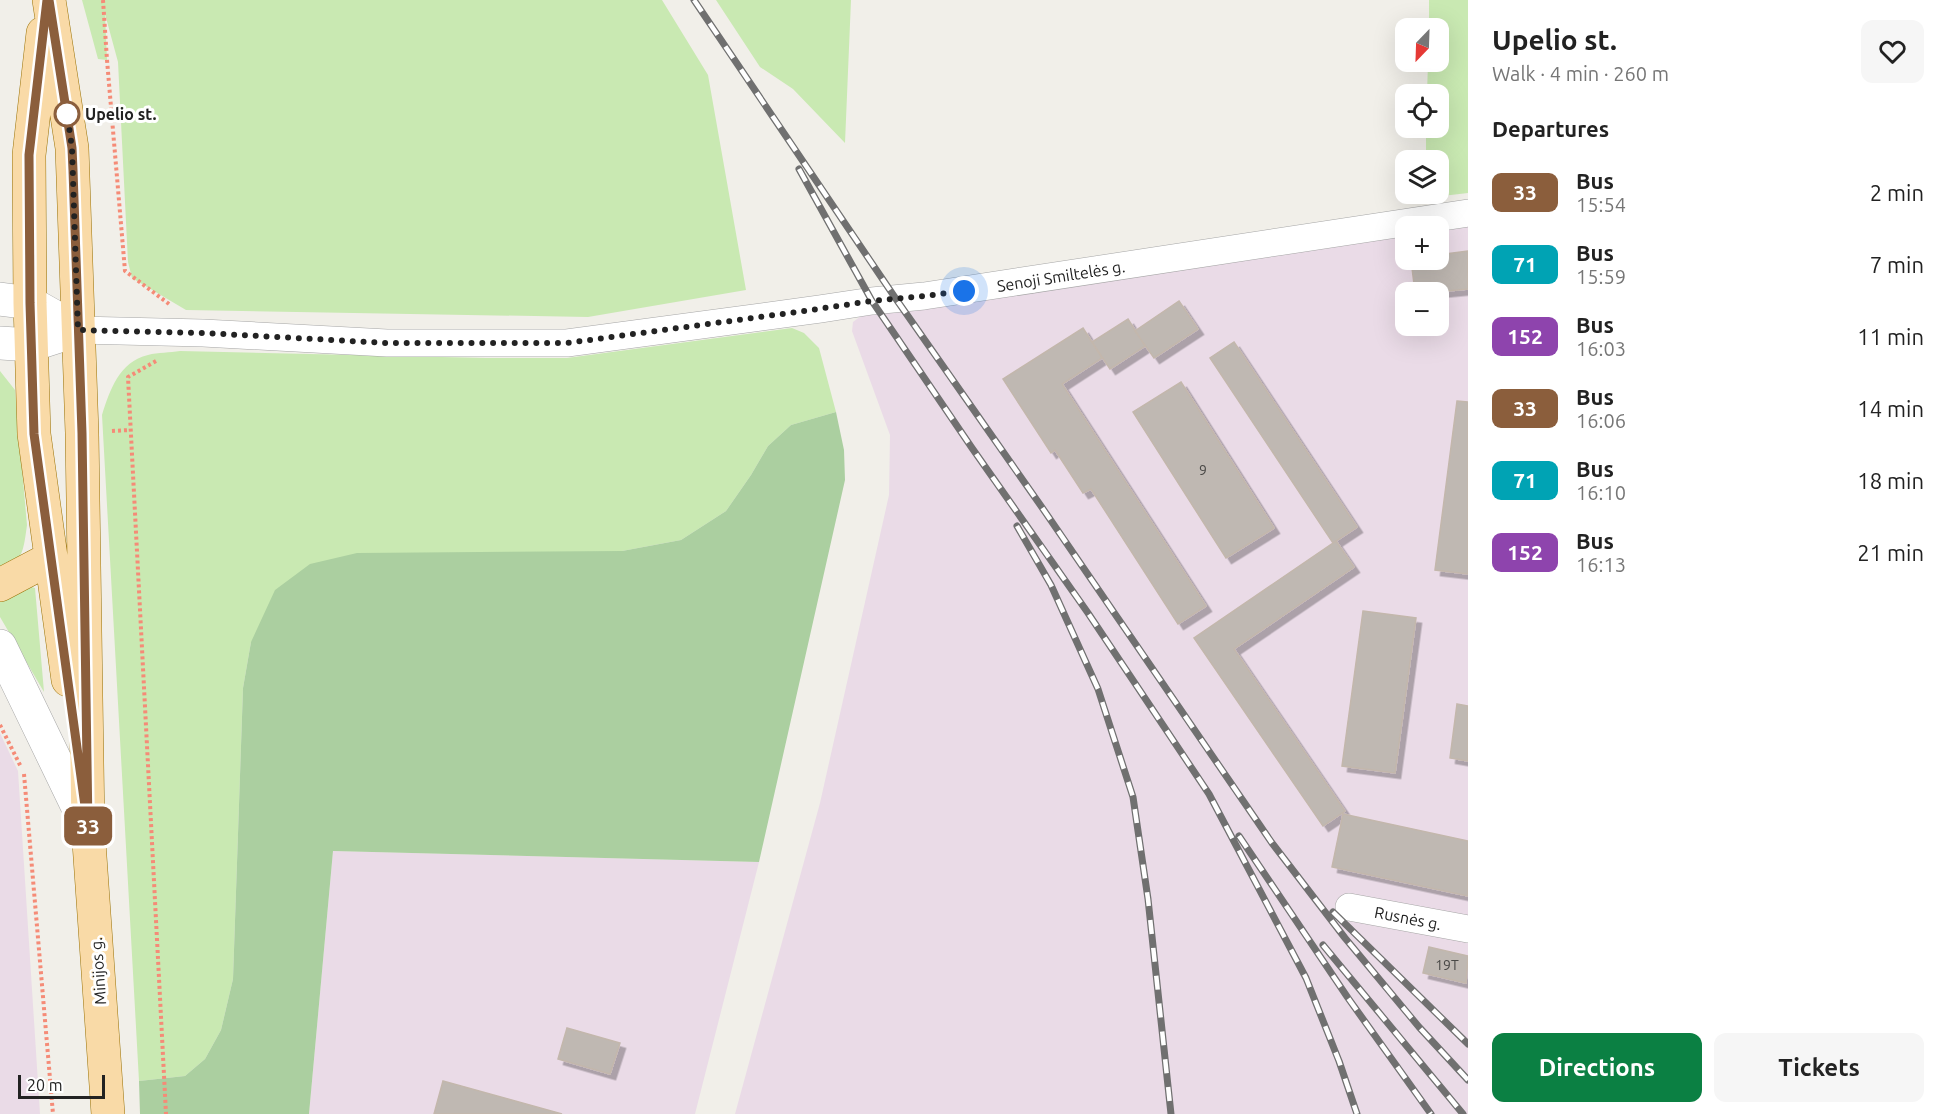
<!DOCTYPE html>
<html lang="en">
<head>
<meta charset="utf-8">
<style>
	:root { --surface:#fff; --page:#f6f6f6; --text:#222; --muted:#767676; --accent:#0b8043 }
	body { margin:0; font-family:Ubuntu,sans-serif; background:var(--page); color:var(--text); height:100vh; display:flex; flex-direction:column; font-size:22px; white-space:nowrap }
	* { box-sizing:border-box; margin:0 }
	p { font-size:20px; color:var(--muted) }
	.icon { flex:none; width:33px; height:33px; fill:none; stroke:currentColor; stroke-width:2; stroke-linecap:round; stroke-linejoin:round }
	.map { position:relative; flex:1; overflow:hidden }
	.drawer { display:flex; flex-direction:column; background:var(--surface); width:480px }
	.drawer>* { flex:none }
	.badge { padding:0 12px; border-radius:9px; font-size:21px; line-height:39px }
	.needle { width:39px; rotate:203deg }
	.tools { position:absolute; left:1395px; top:18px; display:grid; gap:12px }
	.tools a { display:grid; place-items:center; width:54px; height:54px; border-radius:12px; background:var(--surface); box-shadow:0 6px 24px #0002; font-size:30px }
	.scale { position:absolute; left:18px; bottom:15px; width:87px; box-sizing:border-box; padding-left:6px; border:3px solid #222; border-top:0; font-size:16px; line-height:21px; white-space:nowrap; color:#222; -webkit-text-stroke:4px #fff; paint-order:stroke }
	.you { position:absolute; width:30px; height:30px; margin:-15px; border:4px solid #fff; border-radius:50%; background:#1a73e8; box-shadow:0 0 0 9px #1a73e833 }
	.map>.badge { position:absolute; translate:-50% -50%; box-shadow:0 0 0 3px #fff }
	h2 { padding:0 24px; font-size:22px; line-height:54px }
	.round { display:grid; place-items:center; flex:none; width:63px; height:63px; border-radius:12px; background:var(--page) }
	.summary { display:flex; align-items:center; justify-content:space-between; height:102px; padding:0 24px }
	h1 { font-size:28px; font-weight:700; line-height:45px }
	.button { display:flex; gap:12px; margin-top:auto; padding:12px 24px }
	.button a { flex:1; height:69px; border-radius:12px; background:var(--accent); color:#fff; font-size:24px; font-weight:700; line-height:69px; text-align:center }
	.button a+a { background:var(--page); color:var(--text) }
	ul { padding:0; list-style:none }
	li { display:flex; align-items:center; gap:18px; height:72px; padding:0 24px }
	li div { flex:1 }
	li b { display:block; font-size:22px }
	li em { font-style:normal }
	li .badge { min-width:66px; font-weight:700; text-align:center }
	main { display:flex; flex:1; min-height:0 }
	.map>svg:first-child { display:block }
</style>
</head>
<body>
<main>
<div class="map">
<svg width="1468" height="1114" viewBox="0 0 1468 1114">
	<defs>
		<filter id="shadow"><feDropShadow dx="5.5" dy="5.5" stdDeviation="0" flood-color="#0004"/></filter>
	</defs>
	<rect width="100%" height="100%" fill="#f1efe9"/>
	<path fill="#eadbe7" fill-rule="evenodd" d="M1468,226V1114H735L820,803L889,495L890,435L852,331L853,322L861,316L1405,236L1406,260H1438L1439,231ZM1406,292H1438V326H1406Z
		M0,733L18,771L40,1114H0Z
		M333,851L759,862L695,1114H309Z"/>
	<path fill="#c9e9b2" d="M82,0H662L708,75L746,290L588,317L186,310L132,278L128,262L118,62L105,14L107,60L98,59Z
		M716,0H851L845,143L793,89L760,67Z
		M1429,0H1468V193L1425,198V194H1438V160H1426V128H1438V94H1427L1428,62H1438V28H1429Z
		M792,328L804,333L819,348L836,412L791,425L768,446L751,475L726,511L681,540L622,551L251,642L243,688L233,979L221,1030L205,1059L185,1076L139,1081L102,415C110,390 119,362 148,355C158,352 170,353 180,351L486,358H567Z
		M0,371L15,390L27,525C23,554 23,558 0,576Z
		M28,586L35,588L44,692L0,617V598Z"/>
	<path fill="#abcfa0" d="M836,412L844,450L845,480L759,862L333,851L309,1114H140L139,1081L185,1076L205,1059L221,1030L233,979L243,688L251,642L275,590L310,564L357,553L622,551L681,540L726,511L751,475L768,446L791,425Z"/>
	<path fill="#bfb8b2" stroke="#c3b7ac" stroke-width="1.5" filter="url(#shadow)" d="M1468,251V289L1437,292H1415L1411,260H1438V255Z
		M1179,301L1198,329L1154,358L1135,331Z
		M1128,319L1145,346L1110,369L1092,342Z
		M1083,328L1102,358L1062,384L1206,606L1178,624L1091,489L1083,493L1055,450L1051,453L1003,379Z
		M1234,342L1357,527L1333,543L1210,358Z
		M1181,382L1274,528L1226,558L1133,412Z
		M1457,401L1468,402V574L1435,570Z
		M1336,541L1354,567L1234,649L1345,811L1323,826L1194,638Z
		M1363,611L1416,618L1395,773L1342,766Z
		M1457,704L1468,706V761L1450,758Z
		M1343,814L1468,841V896L1332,867Z
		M1429,947L1468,956L1466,983L1423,973Z
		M567,1028L620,1043L610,1074L558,1059Z
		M443,1081L562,1114H434Z"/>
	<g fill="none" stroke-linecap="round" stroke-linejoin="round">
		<defs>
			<path id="minor" d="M78,330L203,333L387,343H567L820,309L872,301L924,296L1468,213
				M1349,907L1468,929"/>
			<path id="tertiary" d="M0,299L30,303L78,330
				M0,343L31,345L59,336
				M0,646L88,828"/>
			<path id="primary" d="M49,0L72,148L82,433L88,828L108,1114
				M43,33L29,155L30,303L34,434L68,680
				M0,585L51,558"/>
		</defs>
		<use href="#minor" stroke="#a6a6a6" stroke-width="28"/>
		<use href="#tertiary" stroke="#a6a6a6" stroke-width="34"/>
		<use href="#primary" stroke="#9a7206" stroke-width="34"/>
		<path stroke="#f58b77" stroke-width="4" stroke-dasharray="3 3" stroke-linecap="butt" d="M103,0L107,60L125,271L169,304
			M156,361L128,377L166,1114
			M112,431L130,430
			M0,725L21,767
			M24,774L53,1114"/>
		<use href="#minor" stroke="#fff" stroke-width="27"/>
		<use href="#tertiary" stroke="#fff" stroke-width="33"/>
		<use href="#primary" stroke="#f9daa7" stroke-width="33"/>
		<defs>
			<path id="rail" d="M694,0L896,299L1041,506L1272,843L1345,938L1419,1027L1468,1080
				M799,169L872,301L972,448L1088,613L1209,794L1306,978L1339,1061L1357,1114
				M1017,526L1051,585L1098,689L1133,797L1148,899L1171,1114
				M1239,836L1348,998L1431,1114
				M1333,912L1468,1044
				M1323,945L1463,1114"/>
		</defs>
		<use href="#rail" stroke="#707070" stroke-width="7"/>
		<use href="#rail" stroke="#fff" stroke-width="4.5" stroke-dasharray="14" stroke-linecap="butt"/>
	</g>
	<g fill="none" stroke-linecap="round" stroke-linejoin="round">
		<defs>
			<path id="line" d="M47,0L29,155L30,303L34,434L88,828L82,433L73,170L72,148L49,0"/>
		</defs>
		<use href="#line" stroke="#fff" stroke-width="14"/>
		<use href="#line" stroke="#8b5e3c" stroke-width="9"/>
		<path stroke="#222" stroke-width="6" stroke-dasharray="0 10.8" d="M67,114L66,106L72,148L78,330L204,333L387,343H567L797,312L872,301L924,296L964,291"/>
	</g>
	<circle fill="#fff" stroke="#8b5e3c" stroke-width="3" cx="67" cy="114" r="12"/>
	<g text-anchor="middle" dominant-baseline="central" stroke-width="6" stroke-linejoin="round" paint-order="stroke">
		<g font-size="14" fill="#494846">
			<text x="1203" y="470">9</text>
			<text x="1447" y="965">19T</text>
		</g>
		<g font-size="16" font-weight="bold" fill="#222" stroke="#fff" text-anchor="start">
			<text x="85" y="114">Upelio st.</text>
		</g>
		<g font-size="16" fill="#222" stroke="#fff">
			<text transform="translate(1061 276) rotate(-9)">Senoji Smiltelės g.</text>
			<text transform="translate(1408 918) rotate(11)">Rusnės g.</text>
			<text transform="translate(98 971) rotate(-94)">Minijos g.</text>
		</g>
	</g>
</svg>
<div class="tools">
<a><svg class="needle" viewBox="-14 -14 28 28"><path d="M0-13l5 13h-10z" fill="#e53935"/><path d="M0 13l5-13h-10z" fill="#767676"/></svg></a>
<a><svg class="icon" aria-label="locate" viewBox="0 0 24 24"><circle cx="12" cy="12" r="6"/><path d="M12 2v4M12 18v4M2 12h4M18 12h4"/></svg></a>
<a><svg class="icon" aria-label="layers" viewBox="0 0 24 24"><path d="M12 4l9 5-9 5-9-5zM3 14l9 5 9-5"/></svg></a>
<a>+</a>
<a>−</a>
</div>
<div class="scale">20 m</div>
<div class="you" style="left:964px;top:291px"></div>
<b class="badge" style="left:88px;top:826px;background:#8b5e3c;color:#fff">33</b>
</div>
<section class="drawer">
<div class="summary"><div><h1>Upelio st.</h1><p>Walk · 4 min · 260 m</p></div><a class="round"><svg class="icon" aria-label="heart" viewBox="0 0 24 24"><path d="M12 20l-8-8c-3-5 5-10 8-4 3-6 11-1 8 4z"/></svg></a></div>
<h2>Departures</h2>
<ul>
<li><span class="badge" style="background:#8b5e3c;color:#fff">33</span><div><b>Bus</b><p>15:54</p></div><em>2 min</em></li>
<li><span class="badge" style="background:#00a3b4;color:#fff">71</span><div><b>Bus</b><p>15:59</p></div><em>7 min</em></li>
<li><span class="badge" style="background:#8e44ad;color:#fff">152</span><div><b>Bus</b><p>16:03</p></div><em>11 min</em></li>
<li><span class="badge" style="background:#8b5e3c;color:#fff">33</span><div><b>Bus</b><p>16:06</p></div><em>14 min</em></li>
<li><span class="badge" style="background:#00a3b4;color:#fff">71</span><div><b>Bus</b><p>16:10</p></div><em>18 min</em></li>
<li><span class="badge" style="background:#8e44ad;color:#fff">152</span><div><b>Bus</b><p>16:13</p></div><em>21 min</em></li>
</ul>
<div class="button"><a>Directions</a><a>Tickets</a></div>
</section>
</main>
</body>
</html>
